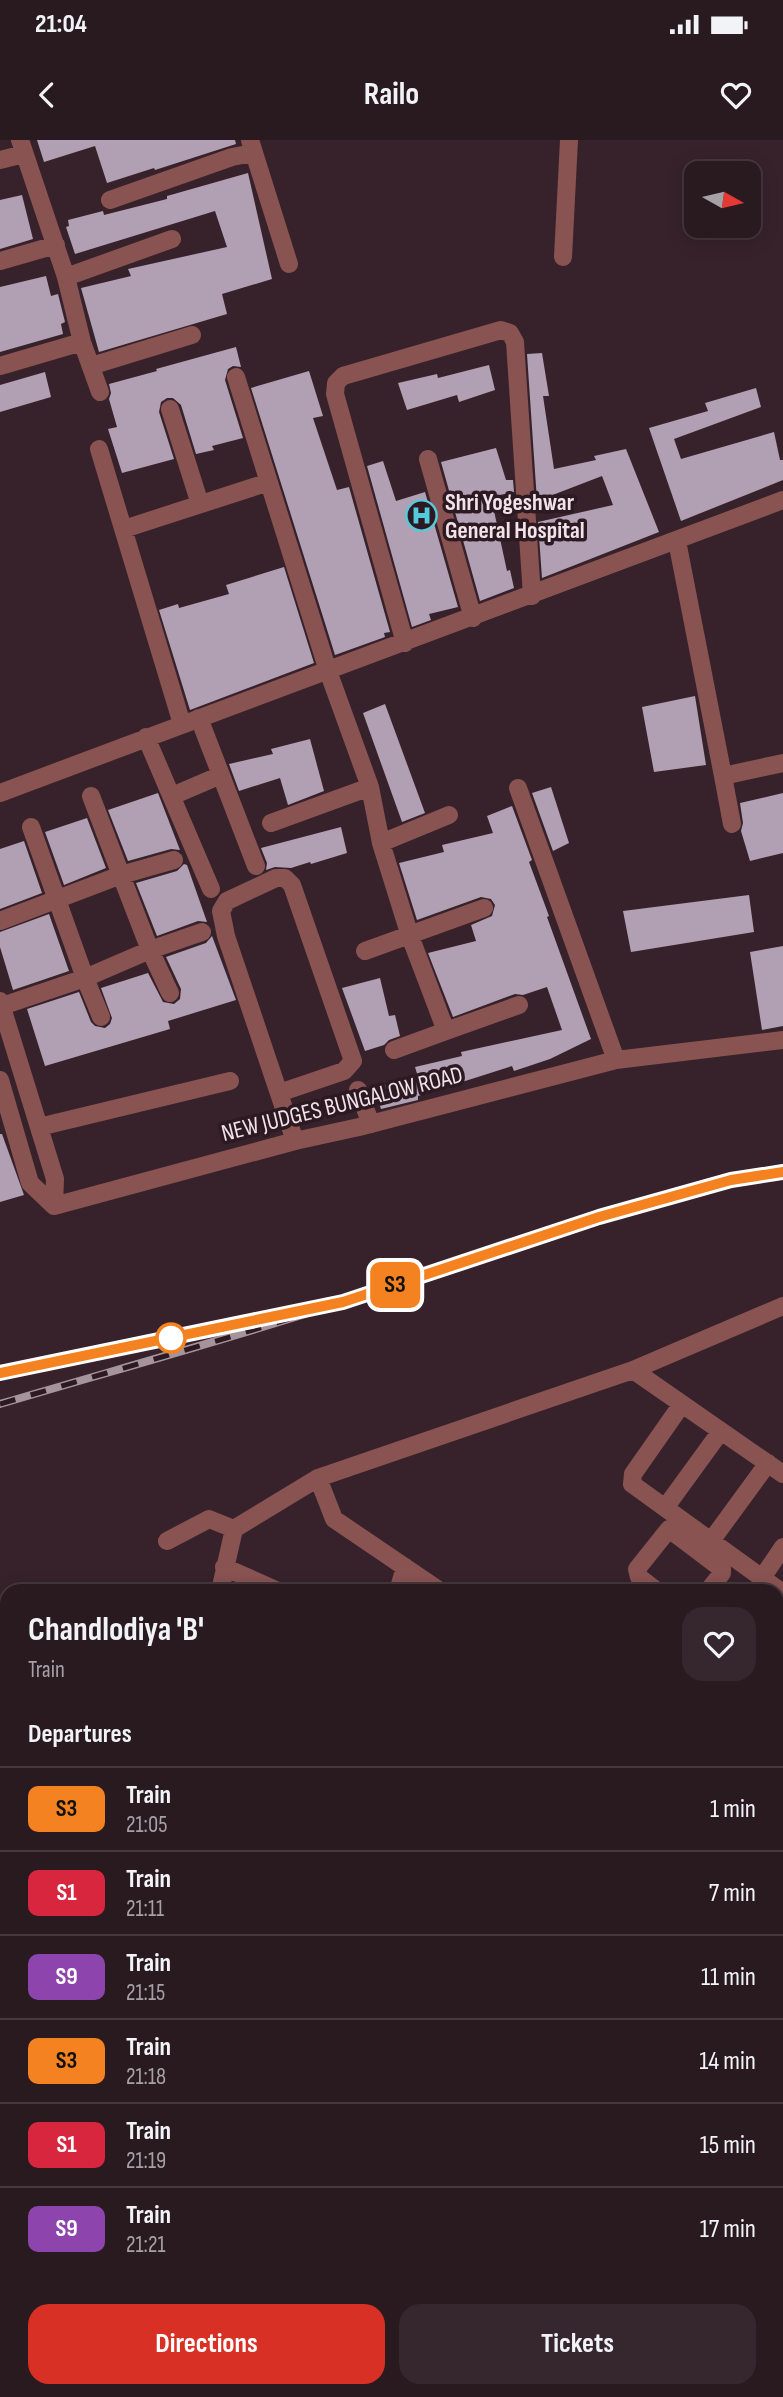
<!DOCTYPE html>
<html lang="en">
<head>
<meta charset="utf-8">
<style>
	:root { --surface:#291a20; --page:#35272d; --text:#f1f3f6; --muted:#a5a1a5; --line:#45383e; --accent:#d93025 }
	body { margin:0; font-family:"Sofia Sans Condensed",sans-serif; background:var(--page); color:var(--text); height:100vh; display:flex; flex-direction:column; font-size:26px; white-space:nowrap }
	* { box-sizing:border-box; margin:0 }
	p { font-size:23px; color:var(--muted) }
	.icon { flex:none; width:38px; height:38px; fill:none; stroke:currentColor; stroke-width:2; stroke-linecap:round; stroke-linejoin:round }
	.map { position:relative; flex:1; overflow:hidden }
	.side { position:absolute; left:0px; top:1444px; width:784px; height:814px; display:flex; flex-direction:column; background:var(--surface); border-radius:21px 21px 0 0; box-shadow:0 4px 18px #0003,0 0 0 2px var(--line) }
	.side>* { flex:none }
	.badge { padding:0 14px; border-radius:10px; font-size:24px; line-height:46px }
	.needle { width:46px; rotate:98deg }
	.tools { position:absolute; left:684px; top:21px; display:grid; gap:14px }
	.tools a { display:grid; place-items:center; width:77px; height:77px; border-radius:14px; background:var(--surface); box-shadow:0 4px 18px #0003,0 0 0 2px var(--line); font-size:35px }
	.map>.badge { position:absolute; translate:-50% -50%; box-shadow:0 0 0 4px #fff }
	h2 { padding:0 28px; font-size:26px; line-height:63px }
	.round { display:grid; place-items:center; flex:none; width:74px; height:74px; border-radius:21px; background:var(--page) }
	.head { display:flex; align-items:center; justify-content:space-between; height:119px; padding:0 28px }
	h1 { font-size:33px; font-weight:700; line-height:52px }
	.button { display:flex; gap:14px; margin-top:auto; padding:14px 28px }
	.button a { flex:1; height:80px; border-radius:21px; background:var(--accent); color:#fff; font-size:28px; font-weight:700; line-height:80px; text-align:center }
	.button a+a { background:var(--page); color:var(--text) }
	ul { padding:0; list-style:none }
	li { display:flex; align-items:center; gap:21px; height:84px; padding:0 28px; border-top:2px solid var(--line) }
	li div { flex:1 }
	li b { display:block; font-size:26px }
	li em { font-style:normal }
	li .badge { min-width:77px; font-weight:700; text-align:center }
	.status { display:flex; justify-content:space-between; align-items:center; height:49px; padding:0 35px; background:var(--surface); direction:ltr }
	.status svg { height:19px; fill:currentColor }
	header { display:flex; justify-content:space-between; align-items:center; height:91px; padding:0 28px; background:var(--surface); font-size:32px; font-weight:700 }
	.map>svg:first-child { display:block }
</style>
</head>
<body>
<div class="status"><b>21:04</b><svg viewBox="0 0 49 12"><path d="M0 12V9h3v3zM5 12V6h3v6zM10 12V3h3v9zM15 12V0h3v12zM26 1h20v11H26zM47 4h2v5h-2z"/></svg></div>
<header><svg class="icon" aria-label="back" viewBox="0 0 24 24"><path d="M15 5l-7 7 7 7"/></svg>Railo<svg class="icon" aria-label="heart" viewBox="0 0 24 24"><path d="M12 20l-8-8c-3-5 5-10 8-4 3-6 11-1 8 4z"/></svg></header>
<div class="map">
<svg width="783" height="2257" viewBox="0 0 783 2257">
	<rect width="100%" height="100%" fill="#37222b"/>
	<path fill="#b19fb3" d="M37,0H235L236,4L155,30L154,28L107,43L95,6L44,22Z
		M248,33L272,139L222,154L227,174L99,212L81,148L131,136L128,129L227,107L215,71L75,114L66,87L69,86L68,80L103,71L104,75L167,59V56Z
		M22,55L33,99L0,109V60Z
		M46,136L51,156L58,154L65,182L61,184L63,194L0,212V147Z
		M236,207L241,227L233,226L228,229L225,240L243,298L212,306L214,310L196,314L181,265L173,258H167L161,262L159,272L174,319L122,333L108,289L117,287L109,259L111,253L109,244L157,231L156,229Z
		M542,213L549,256H543L554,329L596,320L594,316L626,309L659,392L542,438L538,382L613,365L602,336L537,361L527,214Z
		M489,225L495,250L459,262L457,255L407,270L398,243L437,234L438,238Z
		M309,231L323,276L313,278L337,350L349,347L390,492L384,493L385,497L335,515L251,248Z
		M45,232L51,257L0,272V245Z
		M756,248L761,267L674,299L681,319L774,292L780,320H783V340L681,381L649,288L708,271L705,263Z
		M496,308L506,340H513L514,352L491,357L507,431L510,430L514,448L480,461L441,322Z
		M383,321L396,361L425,352L458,467L429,474L431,480L412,487L367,326Z
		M284,427L314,523L190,570L159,470L178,464L179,468L229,454L226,445Z
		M695,556L706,625L654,632L642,567Z
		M385,564L425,673L402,682L363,573Z
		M310,599L324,651L288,665L280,638L239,651L229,624L273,614L271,609Z
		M551,647L569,703L553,711L532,653Z
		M158,653L180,710L171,709L128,721L108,670Z
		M783,653V713L750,721L741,691L743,683L740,663Z
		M512,666L532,720L529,722L549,776L547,777L591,899L550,919L514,931L512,926L418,956V960L381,969L374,948L418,937L415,927L462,916L461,912L562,890L547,847L523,855L515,854L453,877L428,813L476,801L471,785L492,776L495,765L491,759L481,757L417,780L399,723L444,712L442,705L493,693L487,676Z
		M87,678L106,728L64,745L45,692Z
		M341,687L347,713L311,724L310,722L291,728L275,727L266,730L267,723L261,708Z
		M24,701L42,753L0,769V709Z
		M184,724L187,725L207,782L198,781L157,796L136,743L177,731Z
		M749,755L754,792L631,812L623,771Z
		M49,774L69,831L13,850L0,807V792Z
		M212,796L236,860L168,881L170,889L45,926L27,869L79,852L91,882L95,886L105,888L110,884L112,878L101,848L148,833L163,862L174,864L180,859L181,849L166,817L206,803Z
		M783,806V886L762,890L750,812Z
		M380,838L389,876L395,875L400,896L389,900L384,905L365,911L342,848Z
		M0,994H2L24,1055L0,1062Z"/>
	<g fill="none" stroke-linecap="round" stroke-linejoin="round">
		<path stroke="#895352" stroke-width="18" d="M20,0L66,137L82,202L100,252
			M250,0L289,124
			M0,20L24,14
			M110,60L232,17L253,13
			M563,117L569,0
			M0,121L56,105
			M66,137L172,99
			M0,226L82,202
			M91,226L192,195
			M236,237L328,531L370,647L381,703L410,796L446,891L394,910
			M170,269L200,364
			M99,309L182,584
			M428,319L473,478
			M124,389L269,342
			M677,401L723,636L783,623
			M405,503L335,254L336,243L343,236L501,190L510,193L515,202L532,456
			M199,578L256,726
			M146,597L211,749
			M723,636L732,684
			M518,648L616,920
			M0,653L783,360
			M91,656L121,735L174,720
			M172,656L221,635
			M271,683L370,647
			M31,687L85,838L101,877
			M381,703L449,675
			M0,781L121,735L150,810L85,838L2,866
			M365,811L484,768
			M170,853L150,810L202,792
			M0,861L55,1039L54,1066
			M446,891L519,865
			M0,940L30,1043L54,1066
			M358,950L371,984
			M279,953L344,931L353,921L292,745L285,738H276L227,761L221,771L226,796C249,864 272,933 295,1001
			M39,987L230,941
			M54,1066L295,1001L359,987L616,920L783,900
			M633,1230L783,1334
			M682,1264L633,1334L632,1344L783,1453
			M665,1368L721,1291
			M167,1401L209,1379L234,1389
			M711,1401L768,1323
			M224,1427L278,1451
			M762,1438L783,1407
			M220,1451L234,1389L318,1338
			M398,1451L405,1427
			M440,1451L334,1379L318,1338L633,1230L783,1166
			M657,1451L639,1437L637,1429L669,1389L722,1429V1433L708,1451
			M0,1512L7,1513
			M777,1541L783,1546
			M0,1612L7,1614
			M777,1681L783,1685
			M0,1684L7,1686
			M777,2027L783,2018
			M0,2029L7,2035
			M0,2063L7,2052
			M0,2175H7
			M549,2250L560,2257
			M0,2254L42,2257
			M177,2257V2250
			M613,2257L617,2250"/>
		<defs>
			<path id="rail" d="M0,1233L240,1183
				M0,1264C115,1230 232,1198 346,1161C490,1114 633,1056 783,1032"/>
		</defs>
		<use href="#rail" stroke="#a5949b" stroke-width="8"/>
		<use href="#rail" stroke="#2d1921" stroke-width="5" stroke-dasharray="16" stroke-linecap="butt"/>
	</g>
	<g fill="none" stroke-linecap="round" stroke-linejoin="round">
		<defs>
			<path id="line" d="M0,1233L343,1162L599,1077L731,1040L783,1032"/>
		</defs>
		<use href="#line" stroke="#fff" stroke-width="16"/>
		<use href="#line" stroke="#f58220" stroke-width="10"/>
	</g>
	<defs>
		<symbol id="hospital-ring" viewBox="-11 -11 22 22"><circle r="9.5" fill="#2d1921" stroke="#54cadd" stroke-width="1.5"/><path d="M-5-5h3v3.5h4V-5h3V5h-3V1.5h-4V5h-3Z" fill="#54cadd"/></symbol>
	</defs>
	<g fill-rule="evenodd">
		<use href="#hospital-ring" x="404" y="358" width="35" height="35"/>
	</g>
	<circle fill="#fff" stroke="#f58220" stroke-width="3.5" cx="171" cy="1198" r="14"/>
	<g text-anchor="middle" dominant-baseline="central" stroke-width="7" stroke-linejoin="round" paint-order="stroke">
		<g font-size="24" font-weight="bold" fill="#f1e3e8" stroke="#2d1921" text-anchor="start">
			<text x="445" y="362">Shri Yogeshwar<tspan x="445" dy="28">General Hospital</tspan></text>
		</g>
		<g font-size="24" fill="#f1e3e8" stroke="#2d1921">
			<text transform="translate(342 964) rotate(-14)">NEW JUDGES BUNGALOW ROAD</text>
		</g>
	</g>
</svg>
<div class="tools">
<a><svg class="needle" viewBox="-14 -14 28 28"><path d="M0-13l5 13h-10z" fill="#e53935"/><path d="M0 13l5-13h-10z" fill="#a5a1a5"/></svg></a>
</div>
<b class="badge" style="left:395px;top:1145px;background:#f58220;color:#111">S3</b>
<section class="side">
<div class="head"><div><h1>Chandlodiya 'B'</h1><p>Train</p></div><a class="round"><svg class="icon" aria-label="heart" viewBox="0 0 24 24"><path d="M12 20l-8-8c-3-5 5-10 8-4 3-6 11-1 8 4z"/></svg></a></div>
<h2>Departures</h2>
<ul>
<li><span class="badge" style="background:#f58220;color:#111">S3</span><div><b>Train</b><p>21:05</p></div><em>1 min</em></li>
<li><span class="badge" style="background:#d7263d;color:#fff">S1</span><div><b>Train</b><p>21:11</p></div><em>7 min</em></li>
<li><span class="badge" style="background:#8e44ad;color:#fff">S9</span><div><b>Train</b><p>21:15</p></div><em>11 min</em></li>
<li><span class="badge" style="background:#f58220;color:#111">S3</span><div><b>Train</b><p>21:18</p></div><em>14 min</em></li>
<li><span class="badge" style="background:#d7263d;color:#fff">S1</span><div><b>Train</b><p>21:19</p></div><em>15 min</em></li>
<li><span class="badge" style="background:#8e44ad;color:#fff">S9</span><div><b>Train</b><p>21:21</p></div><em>17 min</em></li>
</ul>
<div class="button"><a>Directions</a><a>Tickets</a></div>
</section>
</div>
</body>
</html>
